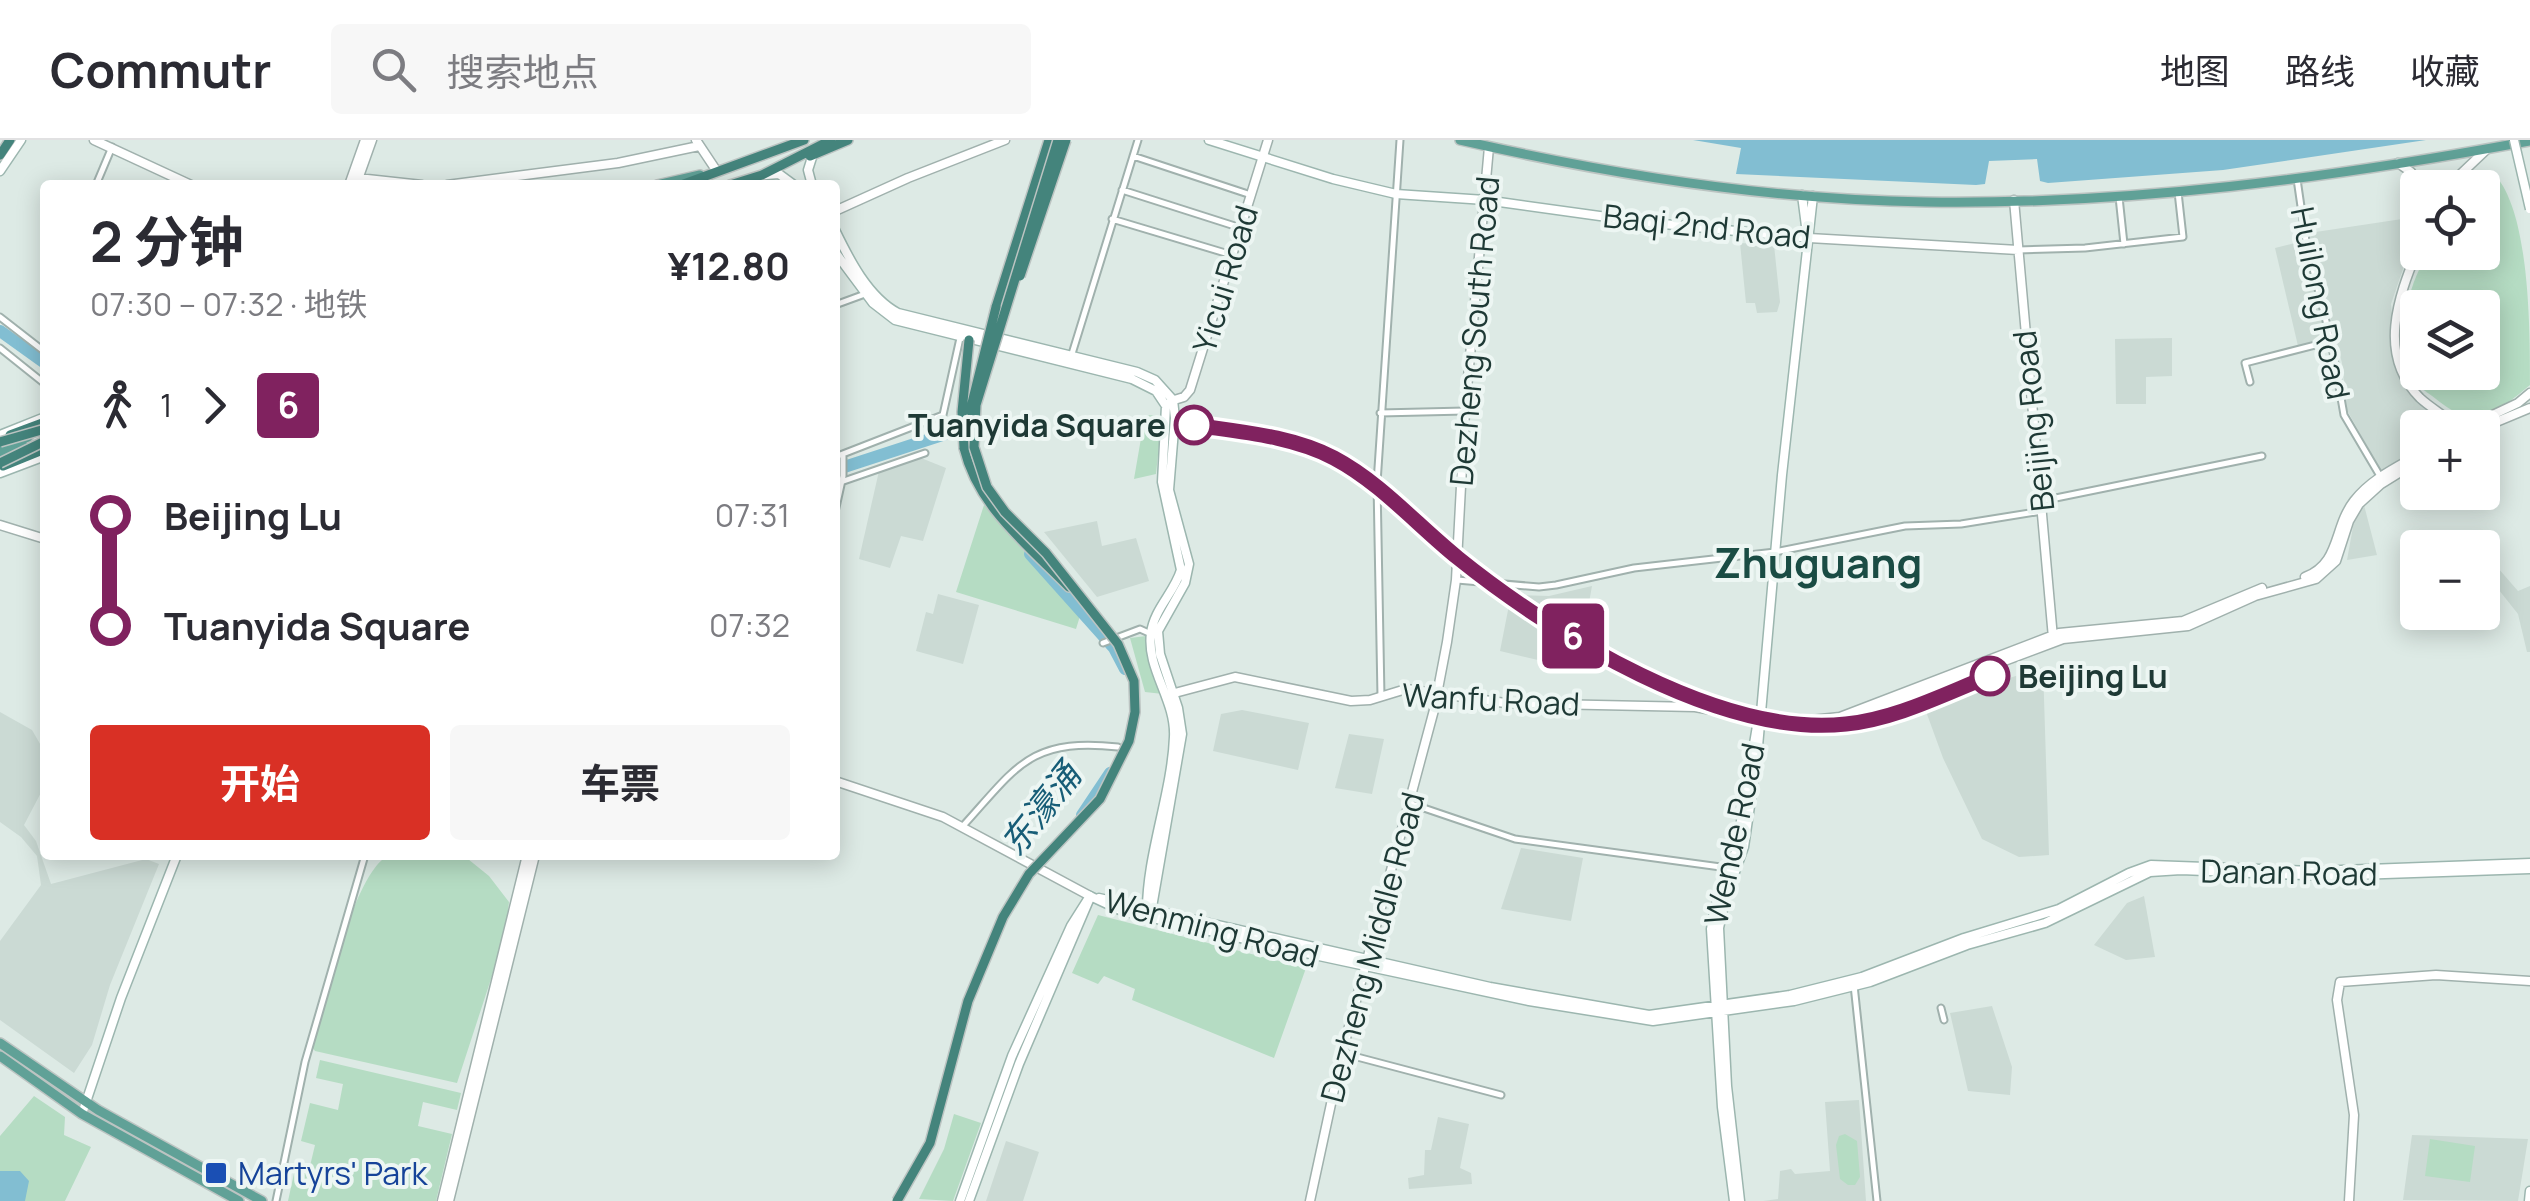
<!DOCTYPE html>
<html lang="zh">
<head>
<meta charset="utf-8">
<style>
	:root { --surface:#fff; --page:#f7f7f7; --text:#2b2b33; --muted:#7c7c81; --line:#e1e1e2; --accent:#d93025 }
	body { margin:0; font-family:Manrope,"Noto Sans SC",sans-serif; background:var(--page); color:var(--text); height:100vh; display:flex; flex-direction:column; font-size:38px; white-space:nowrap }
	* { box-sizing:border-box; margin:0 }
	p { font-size:32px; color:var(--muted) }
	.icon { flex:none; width:55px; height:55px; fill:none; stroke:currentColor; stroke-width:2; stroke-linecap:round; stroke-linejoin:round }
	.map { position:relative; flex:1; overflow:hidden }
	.drawer { position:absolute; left:40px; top:40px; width:800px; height:680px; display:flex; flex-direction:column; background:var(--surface); border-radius:10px; box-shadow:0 5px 25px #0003 }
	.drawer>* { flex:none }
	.badge { padding:0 20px; border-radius:8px; font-size:35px; line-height:65px }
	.tools { position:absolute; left:2400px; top:30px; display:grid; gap:20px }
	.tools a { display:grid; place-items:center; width:100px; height:100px; border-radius:10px; background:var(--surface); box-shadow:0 5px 25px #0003; font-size:50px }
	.map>.badge { position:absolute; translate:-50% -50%; box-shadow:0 0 0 5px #fff }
	.legs { display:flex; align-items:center; gap:15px; height:110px; padding:0 50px; font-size:32px }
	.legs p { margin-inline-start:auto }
	.head { display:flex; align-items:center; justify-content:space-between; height:170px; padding:0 50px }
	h1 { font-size:55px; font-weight:700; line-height:75px }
	.button { display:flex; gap:20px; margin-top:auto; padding:20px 50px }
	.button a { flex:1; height:115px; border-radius:10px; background:var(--accent); color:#fff; font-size:40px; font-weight:700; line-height:115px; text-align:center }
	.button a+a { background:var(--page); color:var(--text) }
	ul { padding:0 50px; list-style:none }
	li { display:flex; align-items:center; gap:35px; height:110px; font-size:38px }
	li i { display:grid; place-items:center; width:15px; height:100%; margin:0 12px; background:currentColor }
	li i::after { content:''; width:25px; height:25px; margin:-12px; border:8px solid; border-radius:50%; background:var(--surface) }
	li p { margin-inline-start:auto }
	li:first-child i { background:linear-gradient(#0000 50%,currentColor 0) }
	li:last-child i { background:linear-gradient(currentColor 50%,#0000 0) }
	header { display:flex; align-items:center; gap:60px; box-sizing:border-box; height:140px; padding:0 50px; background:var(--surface); border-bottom:2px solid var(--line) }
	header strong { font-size:48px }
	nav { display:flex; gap:55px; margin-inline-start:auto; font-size:35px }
	.search { width:700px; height:90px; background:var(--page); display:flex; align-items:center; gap:25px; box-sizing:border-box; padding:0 35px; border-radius:10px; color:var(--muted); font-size:38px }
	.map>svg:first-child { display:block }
</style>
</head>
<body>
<header>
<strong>Commutr</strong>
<div class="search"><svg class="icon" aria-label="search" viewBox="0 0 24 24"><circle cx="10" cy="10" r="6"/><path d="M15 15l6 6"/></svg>搜索地点</div>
<nav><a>地图</a><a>路线</a><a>收藏</a></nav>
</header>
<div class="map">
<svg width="2530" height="1061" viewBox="0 0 2530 1061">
	<rect width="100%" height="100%" fill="#ddeae5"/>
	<path fill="#cbdad4" d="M2402,79L2417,85V88L2391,164L2397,226L2402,239L2413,255L2452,287L2418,288L2417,312L2382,333L2347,270L2342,223L2309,93Z
		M2304,101L2328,199L2298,206L2275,108Z
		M1740,103L1774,105L1780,162L1777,172L1757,173L1755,163H1746Z
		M2172,198V236L2146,237V264H2116L2115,199Z
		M921,318L946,328L923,401L901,396L890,428L859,419L879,331Z
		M2364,365L2377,415L2347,420L2355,376Z
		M1097,381L1102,406L1136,398L1149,441L1097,457L1044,392Z
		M2491,420L2518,451L2530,446V512H2527L2518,474L2483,430V424Z
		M1592,446L1584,490L1547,483L1538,520L1500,511L1511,455L1549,456Z
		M938,454L979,465L963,524L916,511L926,472L933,474Z
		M2043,527L2049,715L2019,717L1982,699L1943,618L1924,566Z
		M1242,570L1309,583L1298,630L1213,611L1221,574Z
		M0,572L32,590L43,609L45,645L24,685L36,701L51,744L146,719L159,724L110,845L92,905L74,933L0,880V801L41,745L37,716L21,697L0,682Z
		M1349,594L1384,599L1372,654L1335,648Z
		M1521,708L1583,718L1571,781L1501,769Z
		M2144,756L2155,817L2126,820L2094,805L2127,763Z
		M1992,866L2012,927L2010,955L1968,951L1950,873Z
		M1859,960L1866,1061H1763L1778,1059L1780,1031L1791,1029L1795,1034L1830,1031L1825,962Z
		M1438,977L1469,984L1460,1028L1471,1033L1472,1044L1409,1049L1408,1038L1424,1035L1425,1010H1431Z
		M2412,995L2528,999L2518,1061L2403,1060Z
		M1006,1001L1039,1012L1023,1061H986Z"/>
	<path fill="#b5dcc3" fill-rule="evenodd" d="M2492,32C2530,67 2530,188 2530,245C2514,258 2498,273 2477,276C2463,279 2447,268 2436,259C2429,253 2417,247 2413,239C2394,201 2407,147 2428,113L2482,112V48L2464,47L2468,39ZM2418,168H2482V232H2418Z
		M1145,275L1162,276L1156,334L1134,339Z
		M984,365L1080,476L1076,489L956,452Z
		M1146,496L1148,514L1163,554L1145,552L1130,498Z
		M390,715H463L489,736L509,762L505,796L457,943L315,911L312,907C322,869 355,727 390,715Z
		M1098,775L1306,828L1274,918L1132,860L1135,849L1104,836L1098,844L1072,833Z
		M320,920L461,953L457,970L423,962L418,986L452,994L436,1061H288L295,1029L304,1031L310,1026L315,1005L301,1001L310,963L338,970L343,944L316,938Z
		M34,956L65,977L64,995L91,1007L65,1061H0V996Z
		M954,974L981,983L953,1061L919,1059L944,1009Z
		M1845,994L1857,1001L1860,1037L1855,1045H1848L1840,1039L1836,1005L1839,996Z
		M2430,999L2475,1006L2470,1042L2425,1036Z"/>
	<path fill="#82bed2" d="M1693,0H2426L2223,30L2048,43L2040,41L2037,19L1989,21L1985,44L1976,45L1736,34L1741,8Z
		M0,1031H20L29,1041L25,1061H0Z"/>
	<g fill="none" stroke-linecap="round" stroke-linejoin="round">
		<path stroke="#82bed2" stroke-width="12" d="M0,191L45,223
			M973,261L970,297L982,344
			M835,330L970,286
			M1030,414L1114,508L1125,529
			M1082,675L1110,633"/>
		<defs>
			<path id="minor" d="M1133,16L1251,55
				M2297,39L2306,101L2331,201L2344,275L2380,336
				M96,45L112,7
				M1122,50L1241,88
				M2119,57L2124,104
				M1112,79L1232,115
				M2018,110L2085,108L2183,97L2178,52
				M835,165L865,154
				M0,177L45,212
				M0,208L45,244
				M1071,217L1138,0
				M2250,242L2245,223L2331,201
				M1380,273L1465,271
				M835,317L943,275L960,198
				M835,344L925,313
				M2041,361L2262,316
				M835,372L843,336V316
				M1457,440L1539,447L1556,445L1634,428L1775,412L1905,386L1961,384L2042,371
				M1103,503L1140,489L1151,494
				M1381,557L1377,343L1400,0
				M1409,663L1515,699L1728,728
				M962,687C1016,628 1029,597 1118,607
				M1854,845L1877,1061
				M1941,868L1944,880
				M1342,913L1501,955
				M276,1061L305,922L365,715"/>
			<path id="tertiary" d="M94,0L191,45
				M696,0L716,30
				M2398,23L2411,32L2421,48
				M358,38L422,45
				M349,45L365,0
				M356,45L372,0
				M447,45L618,23L699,6
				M2446,48L2486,10
				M2014,60L2053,498
				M835,71L908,38L1005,0
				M1809,98L2018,110
				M2418,109C2398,157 2377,215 2420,258C2432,269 2446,276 2458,288
				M1171,261L1184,257L1190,250L1268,0
				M2465,288L2518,263L2530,253
				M2482,288L2530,268
				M0,385L45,399
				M2305,437C2341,423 2333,388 2354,361C2370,340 2395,328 2418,315
				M1171,554L1235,537L1351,561L1370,560L1406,549L1505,563L1695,567L1800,585L1836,584L2063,499L2188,486L2255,456L2316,439L2336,421L2349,381L2359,364L2381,344L2418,321
				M1760,577L1811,580L1840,577L2059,493L2183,481L2262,448
				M835,641L943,677L1090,756
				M442,1061L527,715
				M449,1061L535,715
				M1310,1061L1342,913L1434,570L1447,502L1456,440L1465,271L1489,7
				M2349,1061L2354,975L2337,860L2340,842L2436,835L2530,841"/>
			<path id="secondary" d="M1209,0L1333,39L1396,54L1485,60L1643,82L1809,98
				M0,31L21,0
				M766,35L779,34L794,45
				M812,45L808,30L814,11
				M1802,55L1807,94
				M835,90C849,119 868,157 898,173L1137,232L1155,240L1173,260L1175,278L1169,350L1189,424L1185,443L1158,491L1160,514L1178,568L1182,594L1151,773
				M835,112L873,163L895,180L1132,239L1156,251L1166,266L1162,342L1181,430C1174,453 1154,469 1151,493C1146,529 1176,560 1174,597C1172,653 1146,717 1147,773
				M0,295L45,277
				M0,333L45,316
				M1090,756L1122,771L1319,816L1529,861L1653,881L1794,861L1870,842L1967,805L2045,783L2150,732L2181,730L2327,736L2530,729
				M1099,758L1490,847L1649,875L1790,855L1862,837L1964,798L2059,769L2129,733L2151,725L2314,731L2530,723
				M82,974L121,858L177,715
				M960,1061L1012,916L1071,786L1090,756
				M969,1061L1019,924L1089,760
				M1734,1061L1722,967L1711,789L1715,767L1736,711L1757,586
				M1740,1061L1727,946L1719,788L1725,760L1744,707L1757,618L1782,335L1813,56
				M2529,1061L2530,1051"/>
			<path id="primary" d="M1460,0C1612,35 1770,60 1926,62C2129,65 2331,38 2530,1
				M657,45L700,35
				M0,308L28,297
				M0,317L25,307
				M0,903L98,970L262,1061
				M0,916L82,974L239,1061"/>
			<path id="trunk" d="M0,15L10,0
				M810,16L848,0
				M681,45L804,0
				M730,45L762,35L831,0
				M996,167L1049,0
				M10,295L45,282
				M964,308C978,367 1028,405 1069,447
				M3,326L45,309"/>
		</defs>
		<use href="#minor" stroke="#a0b1ad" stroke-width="9"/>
		<use href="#tertiary" stroke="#a0b1ad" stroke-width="11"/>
		<use href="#secondary" stroke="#9cb6af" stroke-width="11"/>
		<use href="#primary" stroke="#bcc4c2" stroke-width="12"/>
		<use href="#trunk" stroke="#bcc4c2" stroke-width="12"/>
		<use href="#minor" stroke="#fff" stroke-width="5"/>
		<use href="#tertiary" stroke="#fff" stroke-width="8"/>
		<use href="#secondary" stroke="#fff" stroke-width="8"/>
		<use href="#primary" stroke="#60a197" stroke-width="9"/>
		<use href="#trunk" stroke="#44847c" stroke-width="9"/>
		<defs>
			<path id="secondary-bridge" d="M2514,0L2530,69"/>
			<path id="trunk-bridge" d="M1020,136L1066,0
				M970,271L996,167
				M0,302L45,289
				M964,308L962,272L969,200
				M0,323L45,301
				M897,1061L930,1003L968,861L1003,777L1029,734L1100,659L1129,601L1135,572L1134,541L1118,504L1046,413L1005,372L987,347L974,307L976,265L1058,0"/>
		</defs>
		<use href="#secondary-bridge" stroke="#9cb6af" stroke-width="11" stroke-linecap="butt"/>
		<use href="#trunk-bridge" stroke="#bcc4c2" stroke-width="12" stroke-linecap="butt"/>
		<use href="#secondary-bridge" stroke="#fff" stroke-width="8"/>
		<use href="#trunk-bridge" stroke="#44847c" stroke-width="9"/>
	</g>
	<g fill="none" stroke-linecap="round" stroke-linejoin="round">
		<defs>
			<path id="line-1" d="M1194,285C1241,292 1292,296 1334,318C1381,343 1417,385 1458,418C1552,494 1721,598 1846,584C1896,579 1944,554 1990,536"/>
		</defs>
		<use href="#line-1" stroke="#fff" stroke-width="22"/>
		<use href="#line-1" stroke="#80225f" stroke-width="15"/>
	</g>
	<g fill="#fff" stroke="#80225f" stroke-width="5">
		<circle cx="1194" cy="285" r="18"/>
		<circle cx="1990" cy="536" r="18"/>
	</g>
	<rect fill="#1a4fb4" stroke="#edf6f3" stroke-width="4" x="204" y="1021" width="24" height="24" rx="5"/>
	<g text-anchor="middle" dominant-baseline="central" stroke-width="8" stroke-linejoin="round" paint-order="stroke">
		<g font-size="32" fill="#1e3935" stroke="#edf6f3">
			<text transform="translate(1707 86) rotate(6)">Baqi 2nd Road</text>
			<text transform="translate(1225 139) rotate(-73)">Yicui Road</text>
			<text transform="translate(2321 163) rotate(79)">Huilong Road</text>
			<text transform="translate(1474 191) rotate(-85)">Dezheng South Road</text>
			<text transform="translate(2033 281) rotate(-96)">Beijing Road</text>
			<text transform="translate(1491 559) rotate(3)">Wanfu Road</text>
			<text transform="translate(1734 694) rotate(-78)">Wende Road</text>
			<text transform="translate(2289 732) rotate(1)">Danan Road</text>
			<text transform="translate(1212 788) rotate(15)">Wenming Road</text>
			<text transform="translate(1372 807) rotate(-75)">Dezheng Middle Road</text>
		</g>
		<g font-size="32" font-weight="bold" fill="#1e3935" stroke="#edf6f3" text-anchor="end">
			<text x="1166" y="285">Tuanyida Square</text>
			<text x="2018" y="536" text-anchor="start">Beijing Lu</text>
		</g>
		<g font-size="32" fill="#164399" stroke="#edf6f3" text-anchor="start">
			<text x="238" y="1033">Martyrs' Park</text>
		</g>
		<g font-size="35" font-style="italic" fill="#175d77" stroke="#edf6f3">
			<text transform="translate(1040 669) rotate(-52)">东濠涌</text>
		</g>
		<g font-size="42" font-weight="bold" fill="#1a4c44" stroke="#edf6f3">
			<text x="1818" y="422">Zhuguang</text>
		</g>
	</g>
</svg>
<div class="tools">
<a><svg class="icon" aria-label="locate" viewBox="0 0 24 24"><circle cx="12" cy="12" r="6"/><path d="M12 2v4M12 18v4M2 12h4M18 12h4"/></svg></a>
<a><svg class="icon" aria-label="layers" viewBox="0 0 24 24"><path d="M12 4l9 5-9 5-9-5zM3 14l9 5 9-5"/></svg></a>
<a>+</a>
<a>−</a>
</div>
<b class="badge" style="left:1573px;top:496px;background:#80225f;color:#fff">6</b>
<section class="drawer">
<div class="head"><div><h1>2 分钟</h1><p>07:30 – 07:32 · 地铁</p></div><b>¥12.80</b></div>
<div class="legs"><svg class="icon" aria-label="walk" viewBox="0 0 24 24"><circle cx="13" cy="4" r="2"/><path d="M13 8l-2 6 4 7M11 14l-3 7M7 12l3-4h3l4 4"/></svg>1<svg class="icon" aria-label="forward" viewBox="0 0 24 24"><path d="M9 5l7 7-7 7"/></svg><b class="badge" style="background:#80225f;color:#fff">6</b></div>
<ul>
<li><i style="color:#80225f"></i><b>Beijing Lu</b><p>07:31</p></li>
<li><i style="color:#80225f"></i><b>Tuanyida Square</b><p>07:32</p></li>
</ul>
<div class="button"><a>开始</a><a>车票</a></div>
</section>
</div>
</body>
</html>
